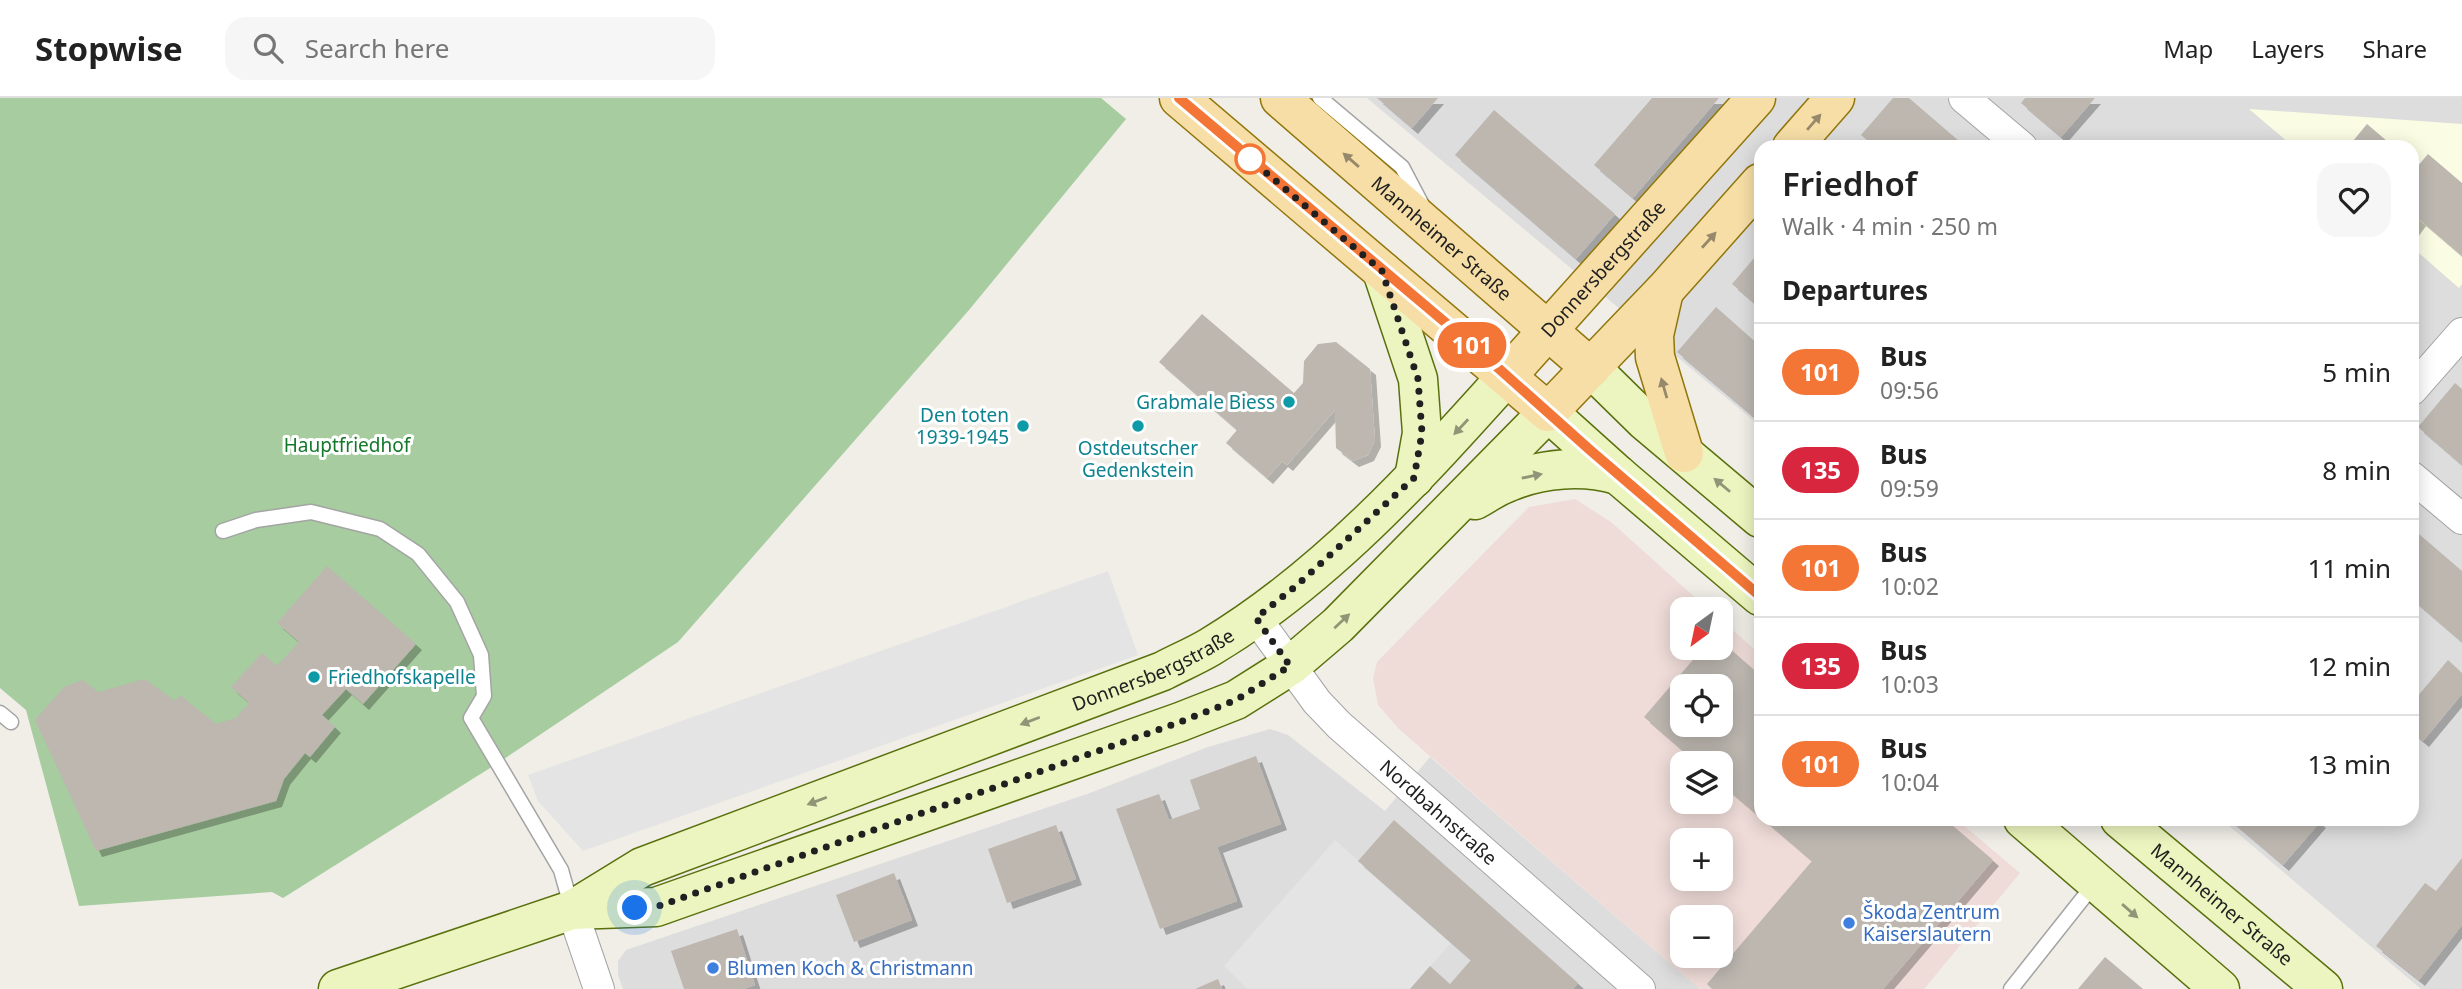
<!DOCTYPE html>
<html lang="en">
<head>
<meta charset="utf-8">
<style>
	:root { --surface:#fff; --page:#f6f6f6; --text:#222; --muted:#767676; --line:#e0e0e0 }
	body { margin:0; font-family:"Noto Sans",sans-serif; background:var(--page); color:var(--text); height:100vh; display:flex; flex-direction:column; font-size:26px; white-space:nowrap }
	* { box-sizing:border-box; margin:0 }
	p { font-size:23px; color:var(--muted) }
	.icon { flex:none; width:38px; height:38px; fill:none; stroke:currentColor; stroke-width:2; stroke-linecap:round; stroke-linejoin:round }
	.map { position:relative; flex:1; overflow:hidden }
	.sheet { position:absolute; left:1754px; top:42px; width:665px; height:686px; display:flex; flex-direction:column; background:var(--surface); border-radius:21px; box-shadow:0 4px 18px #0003 }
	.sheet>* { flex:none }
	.badge { padding:0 14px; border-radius:23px; font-size:24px; line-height:46px }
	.needle { width:46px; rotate:213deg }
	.buttons { position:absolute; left:1670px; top:499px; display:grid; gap:14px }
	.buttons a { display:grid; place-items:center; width:63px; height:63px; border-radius:14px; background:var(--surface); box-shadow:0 4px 18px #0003; font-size:35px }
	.you { position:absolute; width:35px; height:35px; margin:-18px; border:5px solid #fff; border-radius:50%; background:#1a73e8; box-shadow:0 0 0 10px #1a73e833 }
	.map>.badge { position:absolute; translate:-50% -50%; box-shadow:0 0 0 4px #fff }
	h2 { padding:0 28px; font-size:26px; line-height:63px }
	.round { display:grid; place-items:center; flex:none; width:74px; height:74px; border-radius:21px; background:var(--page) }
	.summary { display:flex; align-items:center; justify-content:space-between; height:119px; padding:0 28px }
	h1 { font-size:33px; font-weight:600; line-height:52px }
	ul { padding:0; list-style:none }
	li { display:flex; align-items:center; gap:21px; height:98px; padding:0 28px; border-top:2px solid var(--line) }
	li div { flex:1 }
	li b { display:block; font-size:26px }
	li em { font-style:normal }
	li .badge { min-width:77px; font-weight:700; text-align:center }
	header { display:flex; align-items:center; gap:42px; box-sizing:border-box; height:98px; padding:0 35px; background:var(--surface); border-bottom:2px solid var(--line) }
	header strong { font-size:33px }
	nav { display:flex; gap:38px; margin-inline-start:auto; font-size:24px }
	.search { width:490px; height:63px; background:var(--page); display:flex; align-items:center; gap:18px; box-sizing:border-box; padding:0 24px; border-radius:21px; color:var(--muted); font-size:26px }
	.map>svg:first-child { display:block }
</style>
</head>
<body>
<header>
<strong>Stopwise</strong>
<div class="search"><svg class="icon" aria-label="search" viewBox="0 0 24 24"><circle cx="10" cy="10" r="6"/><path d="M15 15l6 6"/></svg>Search here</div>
<nav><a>Map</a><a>Layers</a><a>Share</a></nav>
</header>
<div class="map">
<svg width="2462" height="891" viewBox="0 0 2462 891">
	<defs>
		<filter id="shadow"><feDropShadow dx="6" dy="6" stdDeviation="0" flood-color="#0004"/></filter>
	</defs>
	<rect width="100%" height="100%" fill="#f0eee7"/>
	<path fill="#dedddd" d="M1367,0H2462V891H2421L2221,721H2412V49H1760V328Z
		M1270,631L1288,637L1385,713L1430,659L1700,891H623L618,877V863L626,852L1090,695L1208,649Z"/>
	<path fill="#efdcd8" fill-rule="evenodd" d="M1575,401L1611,424L1708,511H1682V550H1720V521L1760,556V721H1956L2020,775L1924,891H1700L1431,659L1398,630L1378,607L1373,580L1377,564L1529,409ZM1682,588H1720V626H1682ZM1682,665H1720V704H1682ZM1682,742H1720V780H1682ZM1682,819H1720V858H1682Z"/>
	<path fill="#fafde3" d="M2249,11L2462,26V186L2459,190L2412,149V49H2294Z"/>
	<path fill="#a6cc9f" d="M0,0H1101L1126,21L969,212L678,544L498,665L283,800L272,794L79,808L26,612L0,590Z"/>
	<path fill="#e4e4e4" d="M1108,473L1138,557L583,753L538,703L528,677Z
		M1335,742L1451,845L1410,891H1247L1224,868Z"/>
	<path fill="#bdb7b0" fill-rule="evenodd" filter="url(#shadow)" d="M1377,0H1438L1412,30Z
		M1652,0H1719L1633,100L1594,67Z
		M1893,0H1909L1966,49H1875L1861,37Z
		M2025,0H2095L2061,39L2021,5Z
		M1494,12L1615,116L1576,161L1455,57Z
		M2367,26L2394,49H2348Z
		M2428,56L2462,85V158L2420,122L2412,133V64L2417,69Z
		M1760,153V210L1732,186Z
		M1716,209L1760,248V324L1677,254Z
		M1202,216L1294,295L1303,285L1304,263L1318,246L1336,244L1370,271L1375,343L1368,357L1353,363L1336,350L1335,312L1287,367L1282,363L1267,380L1226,345L1237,332L1159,264Z
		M2455,285L2462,291V367L2418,329Z
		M2412,430L2462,473V544L2412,501Z
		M327,468L416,546L363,606L346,591L322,617L335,629L310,659L305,655L284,681L276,703L96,753L35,622L64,589L83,582L98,594L145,581L175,603L180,597L216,626L236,620L249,605L231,589L262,555L277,568L299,544L277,525Z
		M1720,542L1760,577V719L1720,685V665H1697L1644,619L1703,550H1720ZM1682,588H1720V626H1682Z
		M2448,562L2462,575V596L2423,643L2412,634V605Z
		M1256,658L1281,726L1217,749L1237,803L1160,831L1116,711L1159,696L1169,722L1200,711L1190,682Z
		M1763,721H1945L1993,762L1883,891H1712L1707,886L1812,763Z
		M2229,721H2316L2320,724L2283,767Z
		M1394,722L1578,885L1573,891H1410L1430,868L1450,886L1471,862L1358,763Z
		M1056,727L1076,781L1007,805L988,751Z
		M2462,760V827L2419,882L2376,848L2425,785L2436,793Z
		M894,775L912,822L854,844L836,797Z
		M737,831L755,887L744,891H684L671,853Z
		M2105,859L2143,891H2078Z
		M1218,881L1222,891H1195Z"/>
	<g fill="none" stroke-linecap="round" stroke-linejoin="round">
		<defs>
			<path id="service" d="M1320,0L1402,69L1422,107
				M223,433L256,422L311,414L380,431L418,456L457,504L481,557L484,598L471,620L561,772L572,811
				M0,615L11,624
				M2011,891L2095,785"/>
			<g id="minor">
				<path d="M1964,0L2022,49"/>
				<path d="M2412,292L2462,235"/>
				<path d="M2412,379L2462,421"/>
				<path id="s1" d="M1256,520L1317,604L1339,627L1640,891"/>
				<path d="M572,812L599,891"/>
			</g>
			<g id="secondary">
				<path d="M1382,173L1418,281L1422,335L1414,380"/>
				<path d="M1591,270L1645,323L1760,420"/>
				<path d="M1475,402C1486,396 1497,388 1509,384C1542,370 1583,367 1618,377"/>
				<path d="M2023,721L2220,891"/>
				<path id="s2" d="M2120,721L2323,891"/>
				<path d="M572,812L656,809L1180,624L1236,602L1290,568L1338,527L1548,314L1618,377L1760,498"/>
				<path id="s3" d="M338,891L572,812L642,769L1163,573C1178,565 1195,558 1210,549C1325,480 1418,377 1507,278"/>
			</g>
			<g id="primary">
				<path d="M1179,0L1548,314L1664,193L1760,85"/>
				<path id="s4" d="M1280,0L1591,270"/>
				<path d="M1792,49L1835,0"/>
				<path d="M1664,193L1654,237L1655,259L1684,355"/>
				<path id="s5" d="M1507,278L1756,0"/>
			</g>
		</defs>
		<use href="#service" stroke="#a4a4a4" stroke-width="17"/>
		<use href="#minor" stroke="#a4a4a4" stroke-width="32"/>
		<use href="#secondary" stroke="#59710d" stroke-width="41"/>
		<use href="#primary" stroke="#91760b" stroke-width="41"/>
		<use href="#service" stroke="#fff" stroke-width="14"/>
		<use href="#minor" stroke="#fff" stroke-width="30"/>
		<use href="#secondary" stroke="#ecf5bf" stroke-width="38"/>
		<use href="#primary" stroke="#f6dea6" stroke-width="38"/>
	</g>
	<defs><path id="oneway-solid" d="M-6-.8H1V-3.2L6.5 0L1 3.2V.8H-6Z" transform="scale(1.75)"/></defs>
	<g fill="#96886a">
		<use href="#oneway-solid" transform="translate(1814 24) rotate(-49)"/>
		<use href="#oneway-solid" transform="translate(1351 62) rotate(-139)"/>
		<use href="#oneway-solid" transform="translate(1709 142) rotate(-48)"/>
		<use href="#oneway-solid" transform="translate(1664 290) rotate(-106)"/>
	</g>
	<g fill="#909577">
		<use href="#oneway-solid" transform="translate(1461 329) rotate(133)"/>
		<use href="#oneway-solid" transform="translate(1532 378) rotate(-12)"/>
		<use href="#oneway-solid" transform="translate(1722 387) rotate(-140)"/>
		<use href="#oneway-solid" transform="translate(1342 523) rotate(-43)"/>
		<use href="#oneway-solid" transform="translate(1030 623) rotate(159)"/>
		<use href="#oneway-solid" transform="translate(817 703) rotate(159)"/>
		<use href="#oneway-solid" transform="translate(2130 813) rotate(41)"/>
	</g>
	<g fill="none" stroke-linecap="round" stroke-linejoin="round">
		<defs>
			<path id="line" d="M1179,0L1478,252L1590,352L1760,498"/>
		</defs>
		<use href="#line" stroke="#fff" stroke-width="16"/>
		<use href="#line" stroke="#f37636" stroke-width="10"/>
		<path stroke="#202020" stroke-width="7" stroke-dasharray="0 12.6" d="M635,810L656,809L1180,624L1236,602L1290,568L1256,520L1296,488L1414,380L1422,335L1418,281L1382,173L1250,61"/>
	</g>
	<circle fill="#fff" stroke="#f37636" stroke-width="3.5" cx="1250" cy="61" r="14"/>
	<g fill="#0f9aa8" stroke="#fff" stroke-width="2.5">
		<circle cx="1289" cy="304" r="7"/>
		<circle cx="1023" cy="328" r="7"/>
		<circle cx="1138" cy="328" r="7"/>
		<circle cx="314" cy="579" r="7"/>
	</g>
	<g fill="#3f7fe0" stroke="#fff" stroke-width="2.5">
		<circle cx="1849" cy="825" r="7"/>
		<circle cx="713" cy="870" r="7"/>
	</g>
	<g text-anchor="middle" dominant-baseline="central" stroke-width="6" stroke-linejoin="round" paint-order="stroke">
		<g font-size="19" fill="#202020" stroke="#fff">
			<text stroke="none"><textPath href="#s4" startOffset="214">Mannheimer Straße</textPath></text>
			<text stroke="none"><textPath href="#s5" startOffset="144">Donnersbergstraße</textPath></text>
			<text stroke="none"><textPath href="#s3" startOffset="877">Donnersbergstraße</textPath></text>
			<text stroke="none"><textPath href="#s1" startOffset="268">Nordbahnstraße</textPath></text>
			<text stroke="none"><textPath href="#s2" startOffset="133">Mannheimer Straße</textPath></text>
		</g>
		<g font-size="19" fill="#0d838f" stroke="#fff" text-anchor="end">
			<text x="1275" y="304">Grabmale Biess</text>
			<text x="1009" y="317">Den toten<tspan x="1009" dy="22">1939-1945</tspan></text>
			<text x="1138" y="350" text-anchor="middle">Ostdeutscher<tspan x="1138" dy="22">Gedenkstein</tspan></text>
			<text x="328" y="579" text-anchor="start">Friedhofskapelle</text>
		</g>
		<g font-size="19" fill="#147829" stroke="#fff">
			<text x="347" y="347">Hauptfriedhof</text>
		</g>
		<g font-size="19" fill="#366cbe" stroke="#fff" text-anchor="start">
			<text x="1863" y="814">Škoda Zentrum<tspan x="1863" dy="22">Kaiserslautern</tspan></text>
			<text x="727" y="870">Blumen Koch &amp; Christmann</text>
		</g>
	</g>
</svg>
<div class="buttons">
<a><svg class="needle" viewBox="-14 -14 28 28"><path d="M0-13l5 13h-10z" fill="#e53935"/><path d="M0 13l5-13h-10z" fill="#767676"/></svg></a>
<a><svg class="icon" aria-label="locate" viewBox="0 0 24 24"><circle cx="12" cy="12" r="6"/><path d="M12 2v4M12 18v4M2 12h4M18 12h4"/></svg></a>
<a><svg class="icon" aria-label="layers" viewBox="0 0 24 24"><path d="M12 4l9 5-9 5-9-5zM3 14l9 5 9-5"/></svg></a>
<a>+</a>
<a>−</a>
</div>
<div class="you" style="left:635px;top:810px"></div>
<b class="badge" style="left:1472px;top:247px;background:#f37636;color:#fff">101</b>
<section class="sheet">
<div class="summary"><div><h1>Friedhof</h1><p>Walk · 4 min · 250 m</p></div><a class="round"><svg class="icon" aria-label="heart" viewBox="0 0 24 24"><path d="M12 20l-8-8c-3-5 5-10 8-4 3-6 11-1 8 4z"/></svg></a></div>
<h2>Departures</h2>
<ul>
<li><span class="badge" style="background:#f37636;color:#fff">101</span><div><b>Bus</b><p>09:56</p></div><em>5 min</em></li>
<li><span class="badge" style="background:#d7263d;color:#fff">135</span><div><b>Bus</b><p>09:59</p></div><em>8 min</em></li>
<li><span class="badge" style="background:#f37636;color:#fff">101</span><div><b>Bus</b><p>10:02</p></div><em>11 min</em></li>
<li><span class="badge" style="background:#d7263d;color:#fff">135</span><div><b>Bus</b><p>10:03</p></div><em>12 min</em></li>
<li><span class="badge" style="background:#f37636;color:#fff">101</span><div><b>Bus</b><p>10:04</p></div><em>13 min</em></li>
</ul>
</section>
</div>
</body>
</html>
